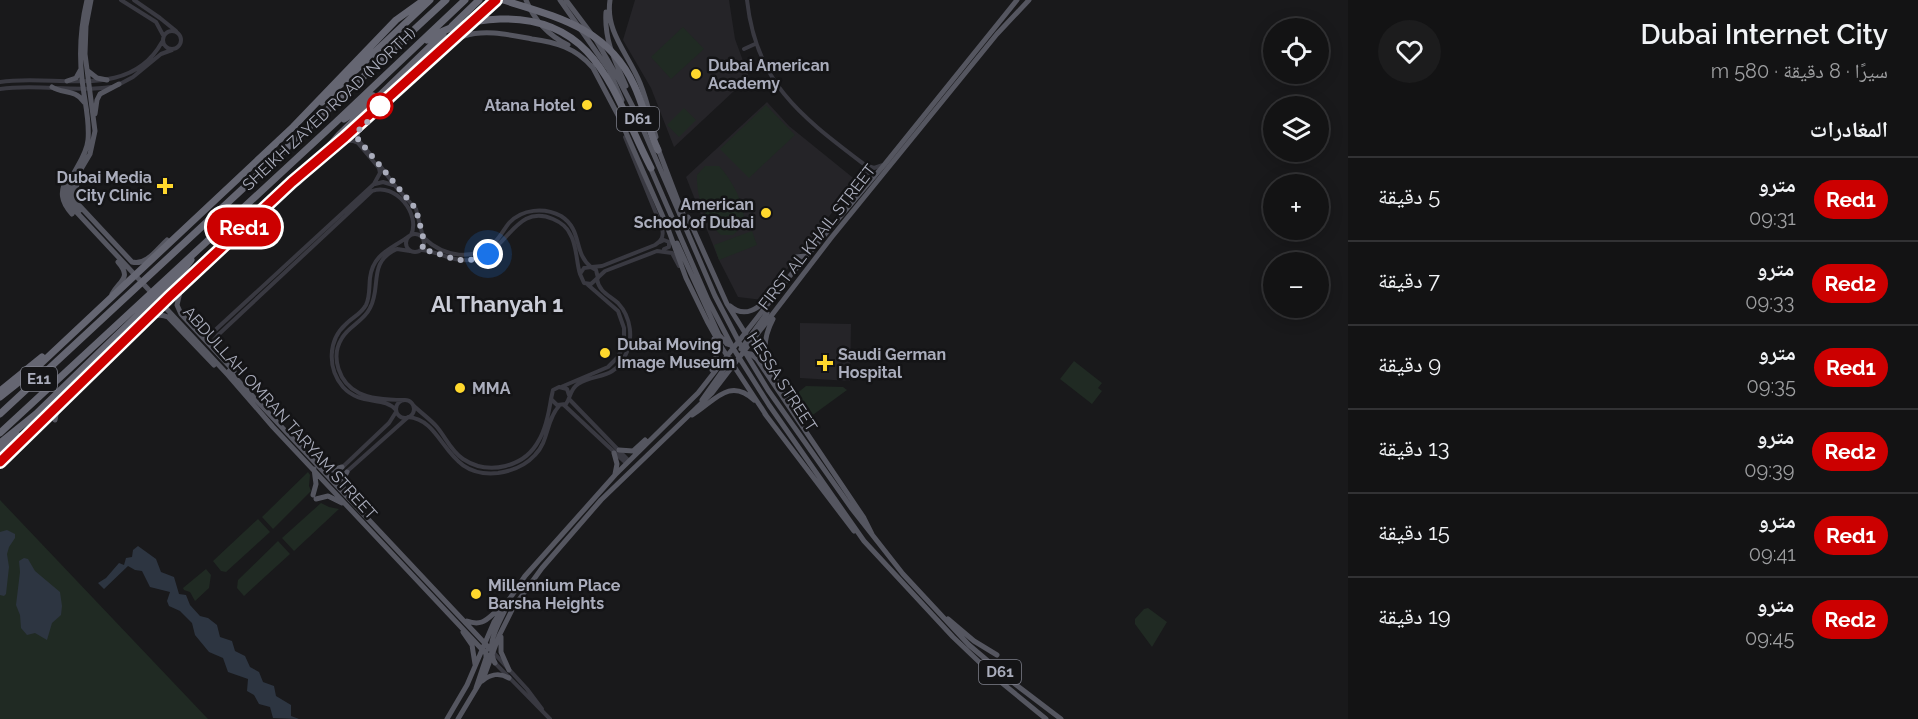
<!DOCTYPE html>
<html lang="ar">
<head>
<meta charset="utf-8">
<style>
	:root { --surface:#131314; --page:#1c1c1d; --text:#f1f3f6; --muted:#9d9ea0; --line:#323234 }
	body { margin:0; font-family:Raleway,"Noto Naskh Arabic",sans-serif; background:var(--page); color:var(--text); direction:rtl; height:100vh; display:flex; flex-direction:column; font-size:22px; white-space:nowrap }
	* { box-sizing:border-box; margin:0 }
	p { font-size:20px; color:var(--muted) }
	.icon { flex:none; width:33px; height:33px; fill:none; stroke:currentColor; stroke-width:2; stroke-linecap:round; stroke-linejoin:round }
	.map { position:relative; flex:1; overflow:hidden; direction:ltr }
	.panel { display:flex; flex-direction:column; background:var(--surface); width:570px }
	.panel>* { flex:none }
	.badge { padding:0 12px; border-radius:20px; font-size:21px; line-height:39px }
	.buttons { position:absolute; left:1263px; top:18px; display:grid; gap:12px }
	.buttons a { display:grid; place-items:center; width:66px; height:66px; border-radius:50%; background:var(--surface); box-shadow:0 3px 15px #0003,0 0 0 2px var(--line); font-size:30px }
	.you { position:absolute; width:30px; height:30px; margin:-15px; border:4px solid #fff; border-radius:50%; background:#1a73e8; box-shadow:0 0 0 9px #1a73e833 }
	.map>.badge { position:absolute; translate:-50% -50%; box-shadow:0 0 0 3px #fff }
	h2 { padding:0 30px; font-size:22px; line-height:54px }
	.round { display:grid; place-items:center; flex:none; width:63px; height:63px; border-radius:32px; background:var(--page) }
	.summary { display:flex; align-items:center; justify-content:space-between; height:102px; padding:0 30px }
	h1 { font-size:28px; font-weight:600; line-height:45px }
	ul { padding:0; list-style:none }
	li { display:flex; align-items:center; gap:18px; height:84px; padding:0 30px; border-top:2px solid var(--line) }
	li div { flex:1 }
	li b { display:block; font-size:22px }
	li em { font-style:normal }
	li .badge { min-width:66px; font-weight:700; text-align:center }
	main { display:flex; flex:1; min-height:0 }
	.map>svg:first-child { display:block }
</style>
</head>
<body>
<main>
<section class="panel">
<div class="summary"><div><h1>Dubai Internet City</h1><p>سيرًا · 8 دقيقة · 580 m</p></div><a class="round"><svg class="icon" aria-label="heart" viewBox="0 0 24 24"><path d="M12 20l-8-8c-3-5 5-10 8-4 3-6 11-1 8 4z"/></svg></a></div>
<h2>المغادرات</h2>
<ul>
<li><span class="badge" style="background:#c00;color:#fff">Red1</span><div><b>مترو</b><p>09:31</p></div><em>5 دقيقة</em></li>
<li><span class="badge" style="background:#c00;color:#fff">Red2</span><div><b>مترو</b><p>09:33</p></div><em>7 دقيقة</em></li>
<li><span class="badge" style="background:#c00;color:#fff">Red1</span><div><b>مترو</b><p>09:35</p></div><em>9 دقيقة</em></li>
<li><span class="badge" style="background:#c00;color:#fff">Red2</span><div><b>مترو</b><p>09:39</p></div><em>13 دقيقة</em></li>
<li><span class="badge" style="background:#c00;color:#fff">Red1</span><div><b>مترو</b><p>09:41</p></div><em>15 دقيقة</em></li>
<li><span class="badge" style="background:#c00;color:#fff">Red2</span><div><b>مترو</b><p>09:45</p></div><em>19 دقيقة</em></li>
</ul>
</section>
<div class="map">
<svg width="1348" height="719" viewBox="0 0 1348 719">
	<rect width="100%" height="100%" fill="#19191b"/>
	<path fill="#252428" d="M635,0H729L735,39L749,77L674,147L651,88L623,40Z
		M767,102L789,126L857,181L763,300L738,297L719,260L686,177Z
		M800,323L851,324L850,381L800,378Z"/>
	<path fill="#202a23" d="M683,27L704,49L671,79L651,57Z
		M766,105L795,135L749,178L720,149Z
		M684,108L696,120L679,137L667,125Z
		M705,166H719C730,177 748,208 743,224C741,228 737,231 733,235H721C705,221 696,196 697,175Z
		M752,231L757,245L719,260L714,245Z
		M1074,361L1102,383L1098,388L1102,391L1092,404L1060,379Z
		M806,386L843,387L847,390L810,417L795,395Z
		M308,472L310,475L309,486L311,491L273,529L262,517Z
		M0,500L208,719H0Z
		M321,503L329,507L339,509L294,551L282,538Z
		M258,519L270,532L226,572L221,571L213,561Z
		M278,541L290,554L244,596L237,588L238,580Z
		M206,569L211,575L209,588L195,601L190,592L184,590L183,588Z
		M1148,608L1167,622L1152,647L1135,624V619L1144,609Z"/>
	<path fill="#2d3541" d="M7,530L15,534V538L9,547L7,554L9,567L6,594L4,596L0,595V532Z
		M138,546L156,559L161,572L174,577L179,594L186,595L190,605L200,616L208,618L217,625L220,637L232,641L235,651L245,656L250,667L259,672L263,682L274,686L276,696L291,705V716L299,719L273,718L270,707L259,704L254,695L247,691L248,679L228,672L223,658L209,652L195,635L192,623L180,611L169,606L167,601L170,592L150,587L142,571L135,570L128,566L104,589L98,583L106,578L119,563L124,565L126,558L132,557L133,550Z
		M24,558L28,559L35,571L60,592L62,606L61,615L52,623L47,640L35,633L27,635L21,628L20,615L16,605L20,572L19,561Z"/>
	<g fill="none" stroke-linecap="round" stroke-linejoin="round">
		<path stroke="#393941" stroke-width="4" d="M121,0L156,22L163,35
			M134,0L160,18L176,31
			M747,0C756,84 802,117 865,165L874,168L883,165
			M163 40a9 9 0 1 1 18 0a9 9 0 1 1-18 0Z
			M744,49L755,44
			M0,82C54,73 129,102 162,42
			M118,85L133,77L161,54L172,50
			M0,89C37,83 74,93 111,87
			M358,132V140L373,157
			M378,163L396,187L416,209L423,237
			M865,166L868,174L866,184
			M375,184L383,182L393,185
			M406 243a9 9 0 1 1 18 0a9 9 0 1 1-18 0Z
			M424,238C444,257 474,262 495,242C501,236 504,229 509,223C522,209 544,207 561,216C583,230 573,253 591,267
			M660,242L664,240L669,242V247L664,249
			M422,250C441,252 455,264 476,259C508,250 516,203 553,219C560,222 567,227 570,234C577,245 576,261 580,274
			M592,267L602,266L655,245C662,241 664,236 662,228L625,137
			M598,278L596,270L591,267L584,268L580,274L584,283L591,284L605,271L657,251L672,253L679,266
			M202,336L212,333L374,184L380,173L379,168L358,143L353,141H347
			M213,348L214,340L218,335L372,191C395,182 421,214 411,235
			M561,387L608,367L618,357L624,344V328L618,311L587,284
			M569,395L567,389L559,387L553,390L551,399L557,405L566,404C571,397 570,389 578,384C596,373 613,380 625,356C634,339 631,317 618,303C609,295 599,292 597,279
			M569,399L629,461
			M404,400C391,400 371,399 359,393C339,383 330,357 342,338C349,326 364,321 370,308C382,287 367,262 397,249L410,251
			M396 409a9 9 0 1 1 18 0a9 9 0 1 1-18 0Z
			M413,405C421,413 430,419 437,427C446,438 451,451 463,459C489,476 525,467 539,440C546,428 549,412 551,399
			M564,405L626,463
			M396,410C384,396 360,406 343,387C327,368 328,340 346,324C353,317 361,314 366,305C370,297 369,287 370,278C373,253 392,249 409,236
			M408,417C446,420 443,479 498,473C512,471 526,465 535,455C549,441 546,420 559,406
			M330,479L389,423L396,412
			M334,483L407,418
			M493,652L527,689L542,709
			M494,662L550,719"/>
		<path stroke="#555660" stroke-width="5" d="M87,0C81,25 79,53 82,79C84,100 90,119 88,140C86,164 59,182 69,204L228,375L273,427L491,659
			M526,0C534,20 548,35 568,45
			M560,0L609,70L622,100
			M566,0L596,40L618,78L636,113L715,296L740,344L768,390L852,509L903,574L969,645L1015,684L1061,719
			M610,0C605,32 629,55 640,83C647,100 651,119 656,137
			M606,12C604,40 615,61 626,86
			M592,66L620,119L667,226L686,278L707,321L722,348L766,415
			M88,71L97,78L107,80
			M67,81L76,78L81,69
			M52,87C63,94 75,89 84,102
			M95,114L97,100L100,94L119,84
			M657,146L688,227
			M650,167L708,300L733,348L769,405L864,541L953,637L996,678L1046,719
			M310,172C331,154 352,136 372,117C392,98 440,43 464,36C486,29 510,35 532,39C555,42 576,48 592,67
			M68,177C59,191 61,202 72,214
			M79,180L74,192L77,203L132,262C146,266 157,249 167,240
			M79,211L71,200V186L90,154L95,131L85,54L86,26L91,0
			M688,217L727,304L762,360
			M677,243L719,335L727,344L733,346
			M796,257L806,256
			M112,294C120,280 132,278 118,262
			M730,306C745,319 758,308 771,297
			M151,316L181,287
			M773,319C753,357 774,376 794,408
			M741,349L767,313
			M744,353L751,354L757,359L864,518L872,534
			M712,370L717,353L714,339
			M229,371L493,652
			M234,371L181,314L177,305L180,292L301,180
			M702,400L731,359
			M765,414L854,531
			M692,415C713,403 729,376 754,400
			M55,420L57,409
			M619,450L633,451L645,440
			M614,453L617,464L615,474
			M0,466L143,323C152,318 157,312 168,317L214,365
			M321,466L332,470L342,467
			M345,493L342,482L347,472
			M313,495L316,484L314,469
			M316,499L328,496L342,503
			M948,619L974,641L997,655
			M467,621C485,628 489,615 502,607
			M463,632L472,645L475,664
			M501,637V652L509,670
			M495,663C485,644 498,626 506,608
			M482,681C491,674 499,672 509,678
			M476,688L486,658V651
			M447,719L467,685L494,622L525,576L615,475L698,393L793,272L884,165L1017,0
			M458,719L485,674L499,636L513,608L542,568L601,500L712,393L831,238L997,34L1029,0"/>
		<path stroke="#656672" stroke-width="7" d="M503,0C557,17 608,28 634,85C644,106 648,129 658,150
			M452,26L479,0
			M427,40C449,25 474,20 500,19C599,16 614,97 651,168
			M322,102L430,0
			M344,119L356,111L373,96
			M298,182L339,135L443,34
			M0,391L42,357
			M0,397L34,370L293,127L396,20L424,0
			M0,414L446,0
			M0,433L336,122L465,0
			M0,443L36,414L182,272L191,260
			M0,452L17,435"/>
		<defs>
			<path id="rail" d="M0,462L170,296L292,182L328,153L496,0"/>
		</defs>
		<use href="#rail" stroke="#4c4d56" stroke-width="4"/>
		<use href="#rail" stroke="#141416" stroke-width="1.5" stroke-dasharray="4.5" stroke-linecap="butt"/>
	</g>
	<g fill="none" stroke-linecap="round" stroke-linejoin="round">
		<defs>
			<path id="line" d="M0,462L170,296L292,182L345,137L496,0"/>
		</defs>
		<use href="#line" stroke="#fff" stroke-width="14"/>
		<use href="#line" stroke="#c00" stroke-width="9"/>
		<path stroke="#aaadbc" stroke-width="6" stroke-dasharray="0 10.8" d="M380,106L386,104L358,131L357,138L416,209L424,241L422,250C449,253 457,269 488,254"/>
	</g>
	<g fill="#ffd82d" stroke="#141416" stroke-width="2">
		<circle cx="696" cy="74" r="6"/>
		<circle cx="587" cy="105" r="6"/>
		<path d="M162 177h6v6h6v6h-6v6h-6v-6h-6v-6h6z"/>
		<circle cx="766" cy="213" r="6"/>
		<circle cx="605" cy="353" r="6"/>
		<path d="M822 354h6v6h6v6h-6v6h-6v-6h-6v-6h6z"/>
		<circle cx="460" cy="388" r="6"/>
		<circle cx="476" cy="594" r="6"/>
	</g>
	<circle fill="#fff" stroke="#c00" stroke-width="3" cx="380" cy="106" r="12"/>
	<g text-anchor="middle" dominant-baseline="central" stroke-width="5" stroke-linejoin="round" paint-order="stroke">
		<g fill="#141416" stroke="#7d7f8a" stroke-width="1.5">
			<rect x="617" y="107" width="42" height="24" rx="4.5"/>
			<rect x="21" y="367" width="36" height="24" rx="4.5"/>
			<rect x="979" y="660" width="42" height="24" rx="4.5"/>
		</g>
		<g font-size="15" font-weight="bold" fill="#aaadbc">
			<text x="638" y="119">D61</text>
			<text x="39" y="379">E11</text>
			<text x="1000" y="672">D61</text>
		</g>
		<g font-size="16" font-weight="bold" fill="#aaadbc" stroke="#141416" text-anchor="start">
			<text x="708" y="65">Dubai American<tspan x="708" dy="18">Academy</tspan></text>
			<text x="575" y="105" text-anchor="end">Atana Hotel</text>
			<text x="152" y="177" text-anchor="end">Dubai Media<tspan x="152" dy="18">City Clinic</tspan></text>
			<text x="754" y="204" text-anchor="end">American<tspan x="754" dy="18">School of Dubai</tspan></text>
			<text x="617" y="344">Dubai Moving<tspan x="617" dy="18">Image Museum</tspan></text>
			<text x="838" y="354">Saudi German<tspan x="838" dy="18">Hospital</tspan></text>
			<text x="472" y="388">MMA</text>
			<text x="488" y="585">Millennium Place<tspan x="488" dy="18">Barsha Heights</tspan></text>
		</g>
		<g font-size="16" fill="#aaadbc" stroke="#141416">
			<text transform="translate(329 109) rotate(-43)">SHEIKH ZAYED ROAD (NORTH)</text>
			<text transform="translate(817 237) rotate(-52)">FIRST AL KHAIL STREET</text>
			<text transform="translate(782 382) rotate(57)">HESSA STREET</text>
			<text transform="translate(280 413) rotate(48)">ABDULLAH OMRAN TARYAM STREET</text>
		</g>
		<g font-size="22" font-weight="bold" fill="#cbcdd8" stroke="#141416">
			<text x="497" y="304">Al Thanyah 1</text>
		</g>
	</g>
</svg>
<div class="buttons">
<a><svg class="icon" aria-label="locate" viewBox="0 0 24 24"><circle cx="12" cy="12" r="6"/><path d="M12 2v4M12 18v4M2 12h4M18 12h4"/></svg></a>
<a><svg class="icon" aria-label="layers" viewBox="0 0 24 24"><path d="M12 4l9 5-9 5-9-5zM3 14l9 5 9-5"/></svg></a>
<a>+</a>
<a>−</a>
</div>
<div class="you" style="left:488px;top:254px"></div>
<b class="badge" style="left:244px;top:227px;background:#c00;color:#fff">Red1</b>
</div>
</main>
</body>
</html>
